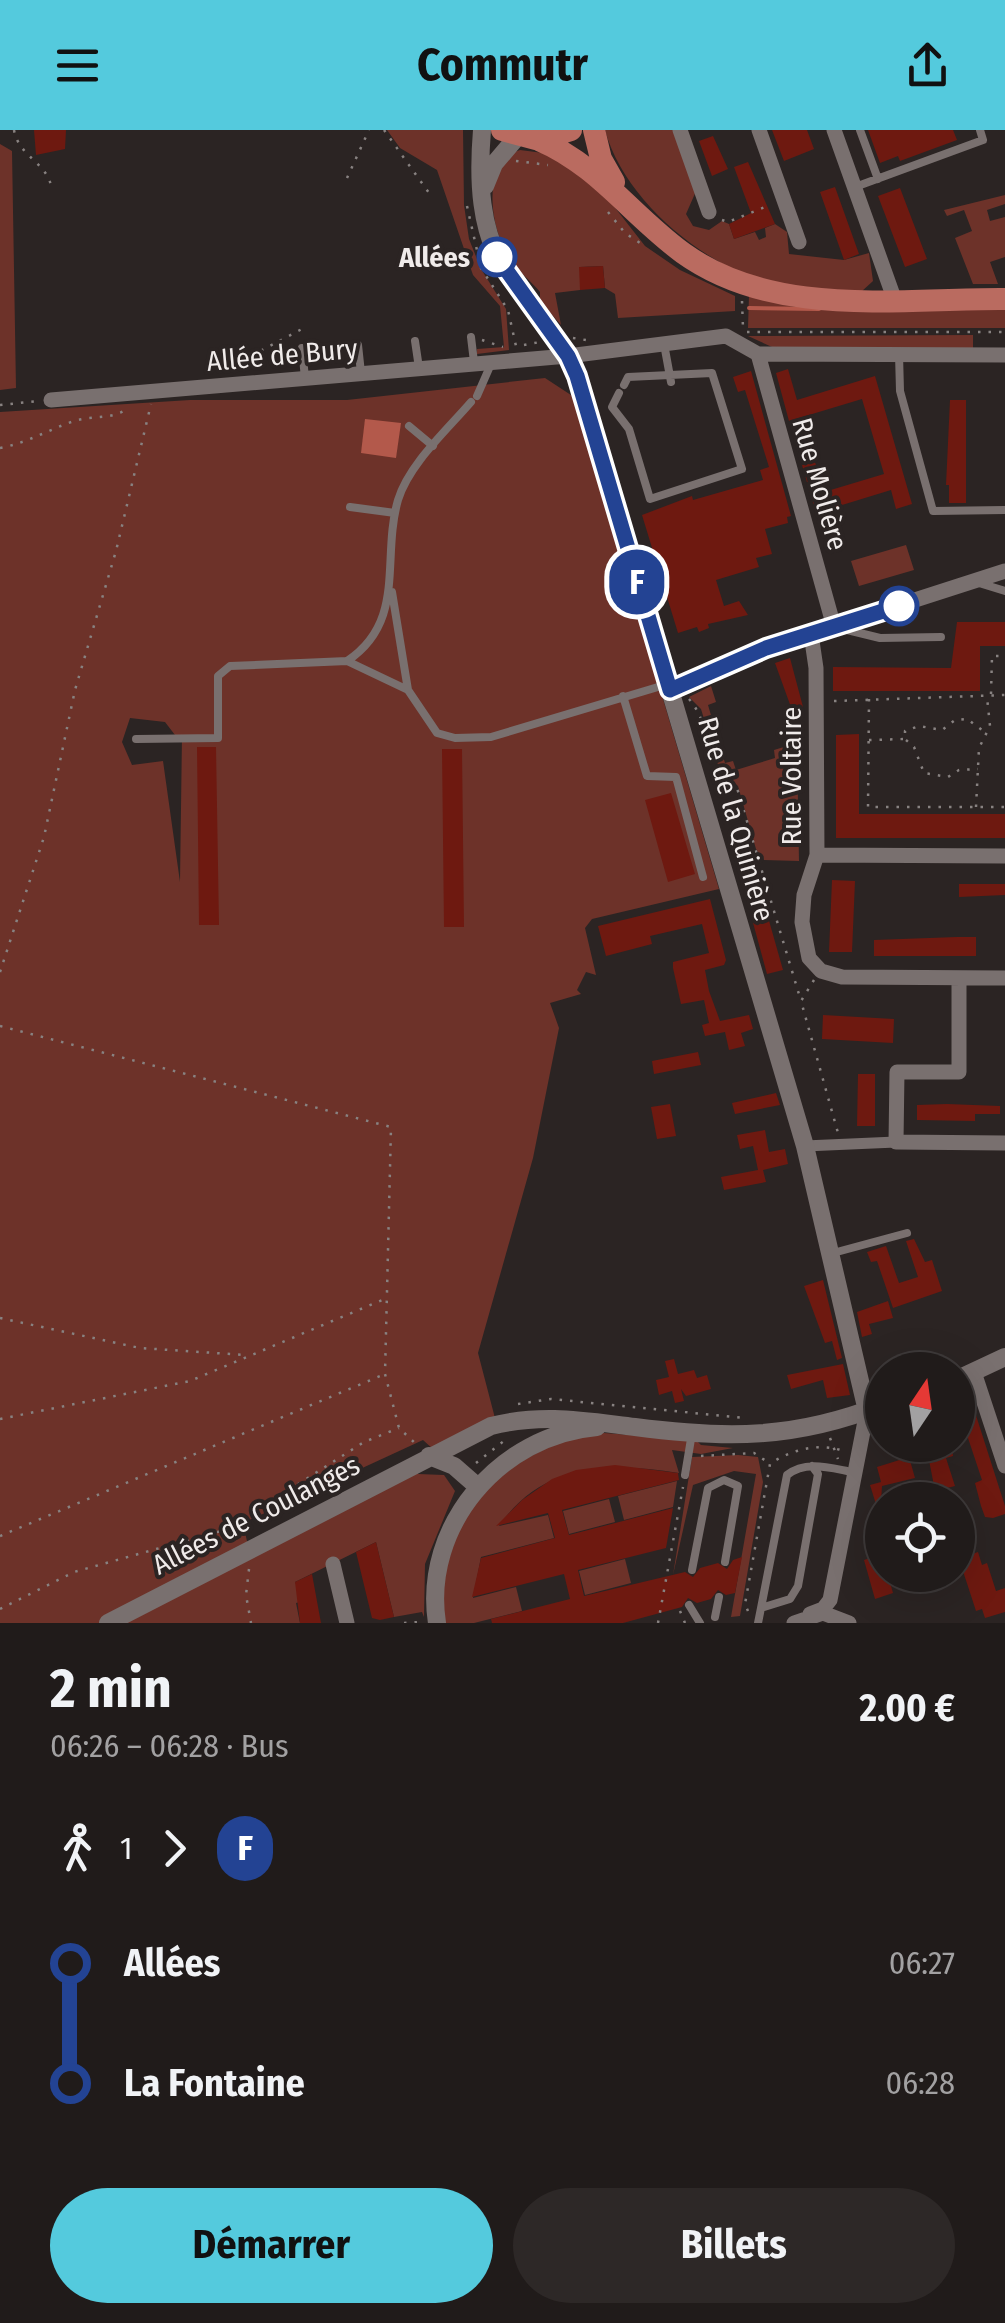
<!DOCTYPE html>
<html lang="fr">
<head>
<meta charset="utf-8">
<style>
	:root { --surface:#201b1a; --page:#2d2827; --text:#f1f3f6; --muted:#a2a1a2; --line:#3d3939; --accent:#54cadd }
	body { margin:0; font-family:"Fira Sans Condensed",sans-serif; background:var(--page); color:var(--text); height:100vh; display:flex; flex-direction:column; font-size:38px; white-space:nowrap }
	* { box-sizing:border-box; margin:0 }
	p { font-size:32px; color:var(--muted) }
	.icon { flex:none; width:55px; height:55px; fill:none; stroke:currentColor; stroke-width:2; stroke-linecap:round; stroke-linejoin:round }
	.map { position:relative; height:1493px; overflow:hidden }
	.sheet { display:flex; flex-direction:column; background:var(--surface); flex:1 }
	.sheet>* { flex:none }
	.badge { padding:0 20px; border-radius:32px; font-size:35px; line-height:65px }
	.needle { width:65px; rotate:13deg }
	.controls { position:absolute; left:865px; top:1222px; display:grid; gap:20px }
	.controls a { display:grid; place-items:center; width:110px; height:110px; border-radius:50%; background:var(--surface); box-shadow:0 10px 40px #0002,0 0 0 2px var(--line); font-size:50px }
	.map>.badge { position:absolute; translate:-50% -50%; box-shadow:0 0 0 5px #fff }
	.legs { display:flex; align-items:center; gap:15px; height:110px; padding:0 50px; font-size:32px }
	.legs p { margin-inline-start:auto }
	.summary { display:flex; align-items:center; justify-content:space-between; height:170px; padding:0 50px }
	h1 { font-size:55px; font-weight:700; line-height:75px }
	.primary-button { display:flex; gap:20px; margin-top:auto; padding:20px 50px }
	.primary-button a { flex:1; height:115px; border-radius:60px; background:var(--accent); color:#111; font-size:40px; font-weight:700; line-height:115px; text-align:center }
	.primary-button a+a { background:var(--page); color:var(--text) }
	ul { padding:0 50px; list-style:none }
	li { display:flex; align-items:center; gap:35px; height:120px; font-size:38px }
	li i { display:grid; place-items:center; width:15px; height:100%; margin:0 12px; background:currentColor }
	li i::after { content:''; width:25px; height:25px; margin:-12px; border:8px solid; border-radius:50%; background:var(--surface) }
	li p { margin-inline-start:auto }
	li:first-child i { background:linear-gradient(#0000 50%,currentColor 0) }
	li:last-child i { background:linear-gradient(currentColor 50%,#0000 0) }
	header { display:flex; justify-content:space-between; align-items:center; height:130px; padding:0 50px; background:var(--accent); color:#111; font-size:45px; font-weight:700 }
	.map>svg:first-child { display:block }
</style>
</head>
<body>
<header><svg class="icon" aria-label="menu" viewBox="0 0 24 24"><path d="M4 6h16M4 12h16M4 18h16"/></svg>Commutr<svg class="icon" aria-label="share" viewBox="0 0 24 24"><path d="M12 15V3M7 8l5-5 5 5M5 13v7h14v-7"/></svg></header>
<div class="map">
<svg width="1005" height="1493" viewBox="0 0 1005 1493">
	<rect width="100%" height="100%" fill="#2b2423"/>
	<path fill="#6d3229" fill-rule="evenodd" d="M387,0H463L464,75L469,109L481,139L506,179L509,220L477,224V219L504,217L500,176L473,145L437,40L400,18Z
		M605,0H675L697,59L686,84L693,96L709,100L722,91L729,94L734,109L755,102L759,110L766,107L765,98L775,94L787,102L789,124L844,130L869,123L873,151L861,162C844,162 824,165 807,163C725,153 627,80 605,0Z
		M0,14L12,21L16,258L0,260Z
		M520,20L559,25L591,47L645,116L680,140L735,166V181L618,188L615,164L605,158L603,136L580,137V160L555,163L561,195L540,171V162C532,152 520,143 513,133C491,105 478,35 520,20Z
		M1005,65V74L987,80L990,91L1005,87V127L990,132L998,154H973L955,108L972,101L964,80L947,86L944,80Z
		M749,165L793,176H1005V198H748Z
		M973,205V222L772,217L748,206Z
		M545,248L574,267L719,759L592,789L585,798L596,845L586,842L577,860L581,864L550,873L559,898L533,1028L478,1223L496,1292L434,1320L423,1310L243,1393L250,1425L417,1339L418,1344L444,1345L455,1361L425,1434L424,1487L422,1482L394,1487L376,1412L295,1452L303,1471L296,1473L300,1493H0V282L190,270H347ZM130,588L165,592L175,605H182L180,752L163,631L132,635L122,612Z
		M906,415L914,440L859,456L851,431Z
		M711,556L716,572L708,575L725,633L733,631L736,640L775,628L774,620L797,613L799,731L764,730L756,719L738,656L719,638L701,579L689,567Z
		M604,1303L696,1310L701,1315L733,1318L701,1324L672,1320L679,1343C610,1332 543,1332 499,1396L548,1385L554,1408L481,1427L473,1468L516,1457L522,1481L474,1493H444C431,1394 508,1313 604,1303Z
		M738,1325L758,1327L763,1352L740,1486L731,1487L756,1344L734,1341L693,1355L673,1445L692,1327Z
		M677,1351L673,1377L624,1390L618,1366Z
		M609,1369L615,1392L569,1404L563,1381Z
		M625,1429L631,1453L585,1465L579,1441Z"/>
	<path fill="#b3594b" d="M365,289L401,293L396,328L361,323Z"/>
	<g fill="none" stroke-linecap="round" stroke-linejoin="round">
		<path stroke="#b3594b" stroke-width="4" d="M749,178L819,179"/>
	</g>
	<path fill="#6e1910" d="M34,0H66L65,19L36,25Z
		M772,0H807L814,19L784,31Z
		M868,0H953L957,10L900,31L898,26L880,33Z
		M713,6L728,39L712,46L699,11Z
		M748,32L775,94L734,109L729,94L751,83L734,37Z
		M835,57L859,124L844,130L820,62Z
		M900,58L927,129L905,137L878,66Z
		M603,136L605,158L580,160L579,137Z
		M788,239L797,270L875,246L912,374L896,379L891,360L816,383L802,335L815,332L824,362L884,344L862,269L789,291L776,243Z
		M751,241L791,386L787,387L788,393L765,399L772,424L756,428L759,437L716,450L724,476L739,471L748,485L708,494L709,498L699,502L697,497L678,503L642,385L692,366L693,370L763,350L760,340L769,337L745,260L738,262L733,247Z
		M950,270H966V373H949V355H946Z
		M957,492H1005V516H980V561H833V537L951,538Z
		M790,528L803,577L792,580L775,533Z
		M859,604V684H1005V708H836V605Z
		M197,617H216L219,795H199Z
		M442,619H462L464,797H444Z
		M671,663L695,744L668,752L645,670Z
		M832,750L855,751L852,822H829Z
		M959,754H1005V765L959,767Z
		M710,769L726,830L724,835L705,840L709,861L720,891L749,885L753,899L741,903L745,916L729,920L725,902L705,906L702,895L709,893L704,870L681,874L673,838V832L709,823L702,794L650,806L652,814L606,826L598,796Z
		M764,773L783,840L767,844L752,789L758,788L754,776Z
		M957,807H976V826H874V810Z
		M823,885L894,889L893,913L822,909Z
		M698,922L701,935L654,944L652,931Z
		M858,944H875V996H857Z
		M776,963L780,975L735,984L732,973Z
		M670,974L676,1006L657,1009L651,977Z
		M947,974L1000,976V984H975V991L917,990V975Z
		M765,1000L769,1022L785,1019L788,1034L763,1040L766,1052L724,1060L721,1047L758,1040L753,1016L740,1019L737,1005Z
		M914,1109L925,1132L932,1130L942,1161L893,1178L877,1131L871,1132L867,1122L886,1116L899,1153L918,1147L906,1111Z
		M823,1150L842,1228L837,1230L832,1211L825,1213L804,1156Z
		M888,1171L893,1188L869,1194L872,1204L862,1207L857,1182Z
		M674,1229L678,1244L694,1240L697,1248L707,1245L711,1259L686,1266L681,1259L684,1271L675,1273L672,1261L659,1265L656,1250L669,1247L665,1231Z
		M843,1234L850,1265L827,1268L823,1250L791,1259L787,1245Z
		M973,1276L1005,1376V1384L993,1388L985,1387L981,1376L975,1353L982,1350L968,1308L958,1311V1281Z
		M913,1315H952L953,1326L946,1328L955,1356L935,1361L928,1325L917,1328Z
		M909,1327L915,1348L882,1356L880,1387L870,1355L881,1352L877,1337Z
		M615,1335L678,1343L679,1350L562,1380L569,1405L673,1378L666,1418L578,1440L584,1466L685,1442L693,1447L700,1438L718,1433L727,1439L733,1430L742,1427L735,1463L726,1465L718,1460L711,1469L697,1473L688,1468L682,1477L623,1493H492L491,1489L570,1469L564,1444L472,1467L481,1428L555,1408L548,1383L496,1396L522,1370L552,1349L576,1340Z
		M376,1412L394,1487L380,1490L372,1488L356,1422Z
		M978,1422L982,1435L987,1433L996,1461L1005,1458V1482L985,1488L982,1479L976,1481L961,1435L966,1433L964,1427Z
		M882,1424V1445H888L893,1463L875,1469L864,1430Z
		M312,1444L321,1493H300L295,1452Z"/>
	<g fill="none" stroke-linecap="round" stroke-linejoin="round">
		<path stroke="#888281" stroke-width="2.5" stroke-dasharray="2.5 8" stroke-linecap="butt" d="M14,0C19,28 49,32 52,61
			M384,0L429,63
			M516,31L548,35
			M347,48L369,0
			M467,76L481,138L508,180L516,216
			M608,82L625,103L646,117
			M722,90L728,92L770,75
			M742,171L743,198
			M747,202H1005
			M573,208L592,211
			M482,210L503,217
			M524,215L540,212
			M224,240L302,199
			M0,275L39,271
			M0,318C27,313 48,300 74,291C93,285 111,290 127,279
			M991,564L992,526H1005
			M689,569C712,595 706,639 737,658L801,871
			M869,569L868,677H1005
			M834,571L1005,565
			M869,610L905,609V601L919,596L942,600L955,590L967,589L986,603
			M906,610L914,617L924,643L948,647L959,640L978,639
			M976,677L979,618L990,596L987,567
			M0,842L44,707L75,560L116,421L151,274
			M814,850L801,871L838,1003
			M0,896L391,997L385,1244L399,1298L418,1316
			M0,1188L140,1218L245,1225
			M518,1274L551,1269L745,1288
			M0,1289L190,1251L387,1168
			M830,1308L838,1329
			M701,1326L754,1323L769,1333
			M476,1333L505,1310
			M0,1406L385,1244
			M249,1439L246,1465L251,1493
			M0,1479L74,1442L228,1399L364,1312L399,1298
			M680,1481L685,1493
			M748,1481L745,1474L770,1334C790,1320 820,1312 843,1321
			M404,1493L420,1492
			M658,1493L683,1357"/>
		<path stroke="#79706f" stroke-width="8" d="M860,0L878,49
			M855,57L983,10L980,0
			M471,207L474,232
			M415,211L419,238
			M664,214L671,252
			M358,215L361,243
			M302,218L305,248
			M899,224L900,261L933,381L1005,380
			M619,263L612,277L629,299L650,369L742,339L712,243L628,247L624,255
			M477,266L491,234
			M409,296L433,316
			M350,377L395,383
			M979,453L1005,461
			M392,462L408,560L437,603L455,608L491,607L668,554
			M839,498L880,508L941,507
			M347,531L408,560
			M623,566L647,646L676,647L703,747
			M136,609L218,608V546L230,536L347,531C407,491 381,429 398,370C409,334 447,300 471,272
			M833,1123L907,1103
			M812,1336L818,1344L798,1456L790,1469L761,1478L787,1345C806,1330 830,1338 853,1342
			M685,1345L692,1303
			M692,1440L708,1358L724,1350L738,1356L725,1432
			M689,1475L700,1493
			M715,1487L719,1467
			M758,1493L761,1478"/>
		<path stroke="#79706f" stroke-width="11" d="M805,1016L896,1012"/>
		<path stroke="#79706f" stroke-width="15" d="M680,0L709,82
			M759,0L799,112
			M834,0L894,168
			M758,224L834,497
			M758,224L1005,225
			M51,270L568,226L726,206L758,224
			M811,504L816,538L817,725L804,765L802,792L809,828L821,841L842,847L1005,848
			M670,560L766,518L1005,441
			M817,725L1005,726
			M959,848V942H897L896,1012L1005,1013
			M974,1242L1005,1336
			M333,1434L347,1493
			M810,1484L823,1479L830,1470L867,1281
			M794,1493L823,1483L849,1493"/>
		<path stroke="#79706f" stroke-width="18" d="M482,0C478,48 479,102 507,143C530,178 560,208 577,246L805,1016L867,1281
			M485,56L494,34L517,7
			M958,1249L1005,1227
			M429,1326L454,1336L478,1357
			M108,1493L491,1296C543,1283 584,1291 635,1297C727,1309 795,1309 882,1275
			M437,1493C422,1396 500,1305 597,1297"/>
		<path stroke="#ba6b60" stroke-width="22" d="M502,0L539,10L571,0
			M594,0L601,29L614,52
			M539,10C598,35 632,86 683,123C775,189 899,168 1005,169"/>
	</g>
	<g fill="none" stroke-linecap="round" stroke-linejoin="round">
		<defs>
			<path id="line-1" d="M497,127L568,226L577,246L670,560L766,518L899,476"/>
		</defs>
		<use href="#line-1" stroke="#fff" stroke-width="22"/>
		<use href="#line-1" stroke="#234393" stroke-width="15"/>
	</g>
	<g fill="#fff" stroke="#234393" stroke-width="5">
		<circle cx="497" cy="127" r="18"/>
		<circle cx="899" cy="476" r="18"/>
	</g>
	<g text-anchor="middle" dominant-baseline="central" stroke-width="8" stroke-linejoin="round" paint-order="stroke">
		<g font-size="28" font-weight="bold" fill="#f0ebea" stroke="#2b2423" text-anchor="end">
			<text x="470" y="127">Allées</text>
		</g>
		<g font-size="28" fill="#f0ebea" stroke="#2b2423">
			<text transform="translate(282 225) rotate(-5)">Allée de Bury</text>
			<text transform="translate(820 354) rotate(74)">Rue Molière</text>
			<text transform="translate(791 646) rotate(-90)">Rue Voltaire</text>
			<text transform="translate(736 689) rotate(74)">Rue de la Quinière</text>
			<text transform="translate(256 1385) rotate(-27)">Allées de Coulanges</text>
		</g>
	</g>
</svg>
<div class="controls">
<a><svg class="needle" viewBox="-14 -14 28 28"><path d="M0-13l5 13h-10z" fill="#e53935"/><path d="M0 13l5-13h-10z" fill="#a2a1a2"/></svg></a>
<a><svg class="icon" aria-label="locate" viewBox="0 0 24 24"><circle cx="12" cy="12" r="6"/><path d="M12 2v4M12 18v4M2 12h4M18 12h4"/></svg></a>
</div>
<b class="badge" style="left:637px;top:452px;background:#234393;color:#fff">F</b>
</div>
<section class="sheet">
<div class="summary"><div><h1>2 min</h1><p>06:26 – 06:28 · Bus</p></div><b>2.00 €</b></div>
<div class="legs"><svg class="icon" aria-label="walk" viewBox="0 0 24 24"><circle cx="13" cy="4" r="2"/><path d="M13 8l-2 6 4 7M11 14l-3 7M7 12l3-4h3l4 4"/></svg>1<svg class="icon" aria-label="forward" viewBox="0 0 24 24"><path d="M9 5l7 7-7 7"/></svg><b class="badge" style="background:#234393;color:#fff">F</b></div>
<ul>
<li><i style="color:#234393"></i><b>Allées</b><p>06:27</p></li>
<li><i style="color:#234393"></i><b>La Fontaine</b><p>06:28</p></li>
</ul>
<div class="primary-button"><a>Démarrer</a><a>Billets</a></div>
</section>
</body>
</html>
